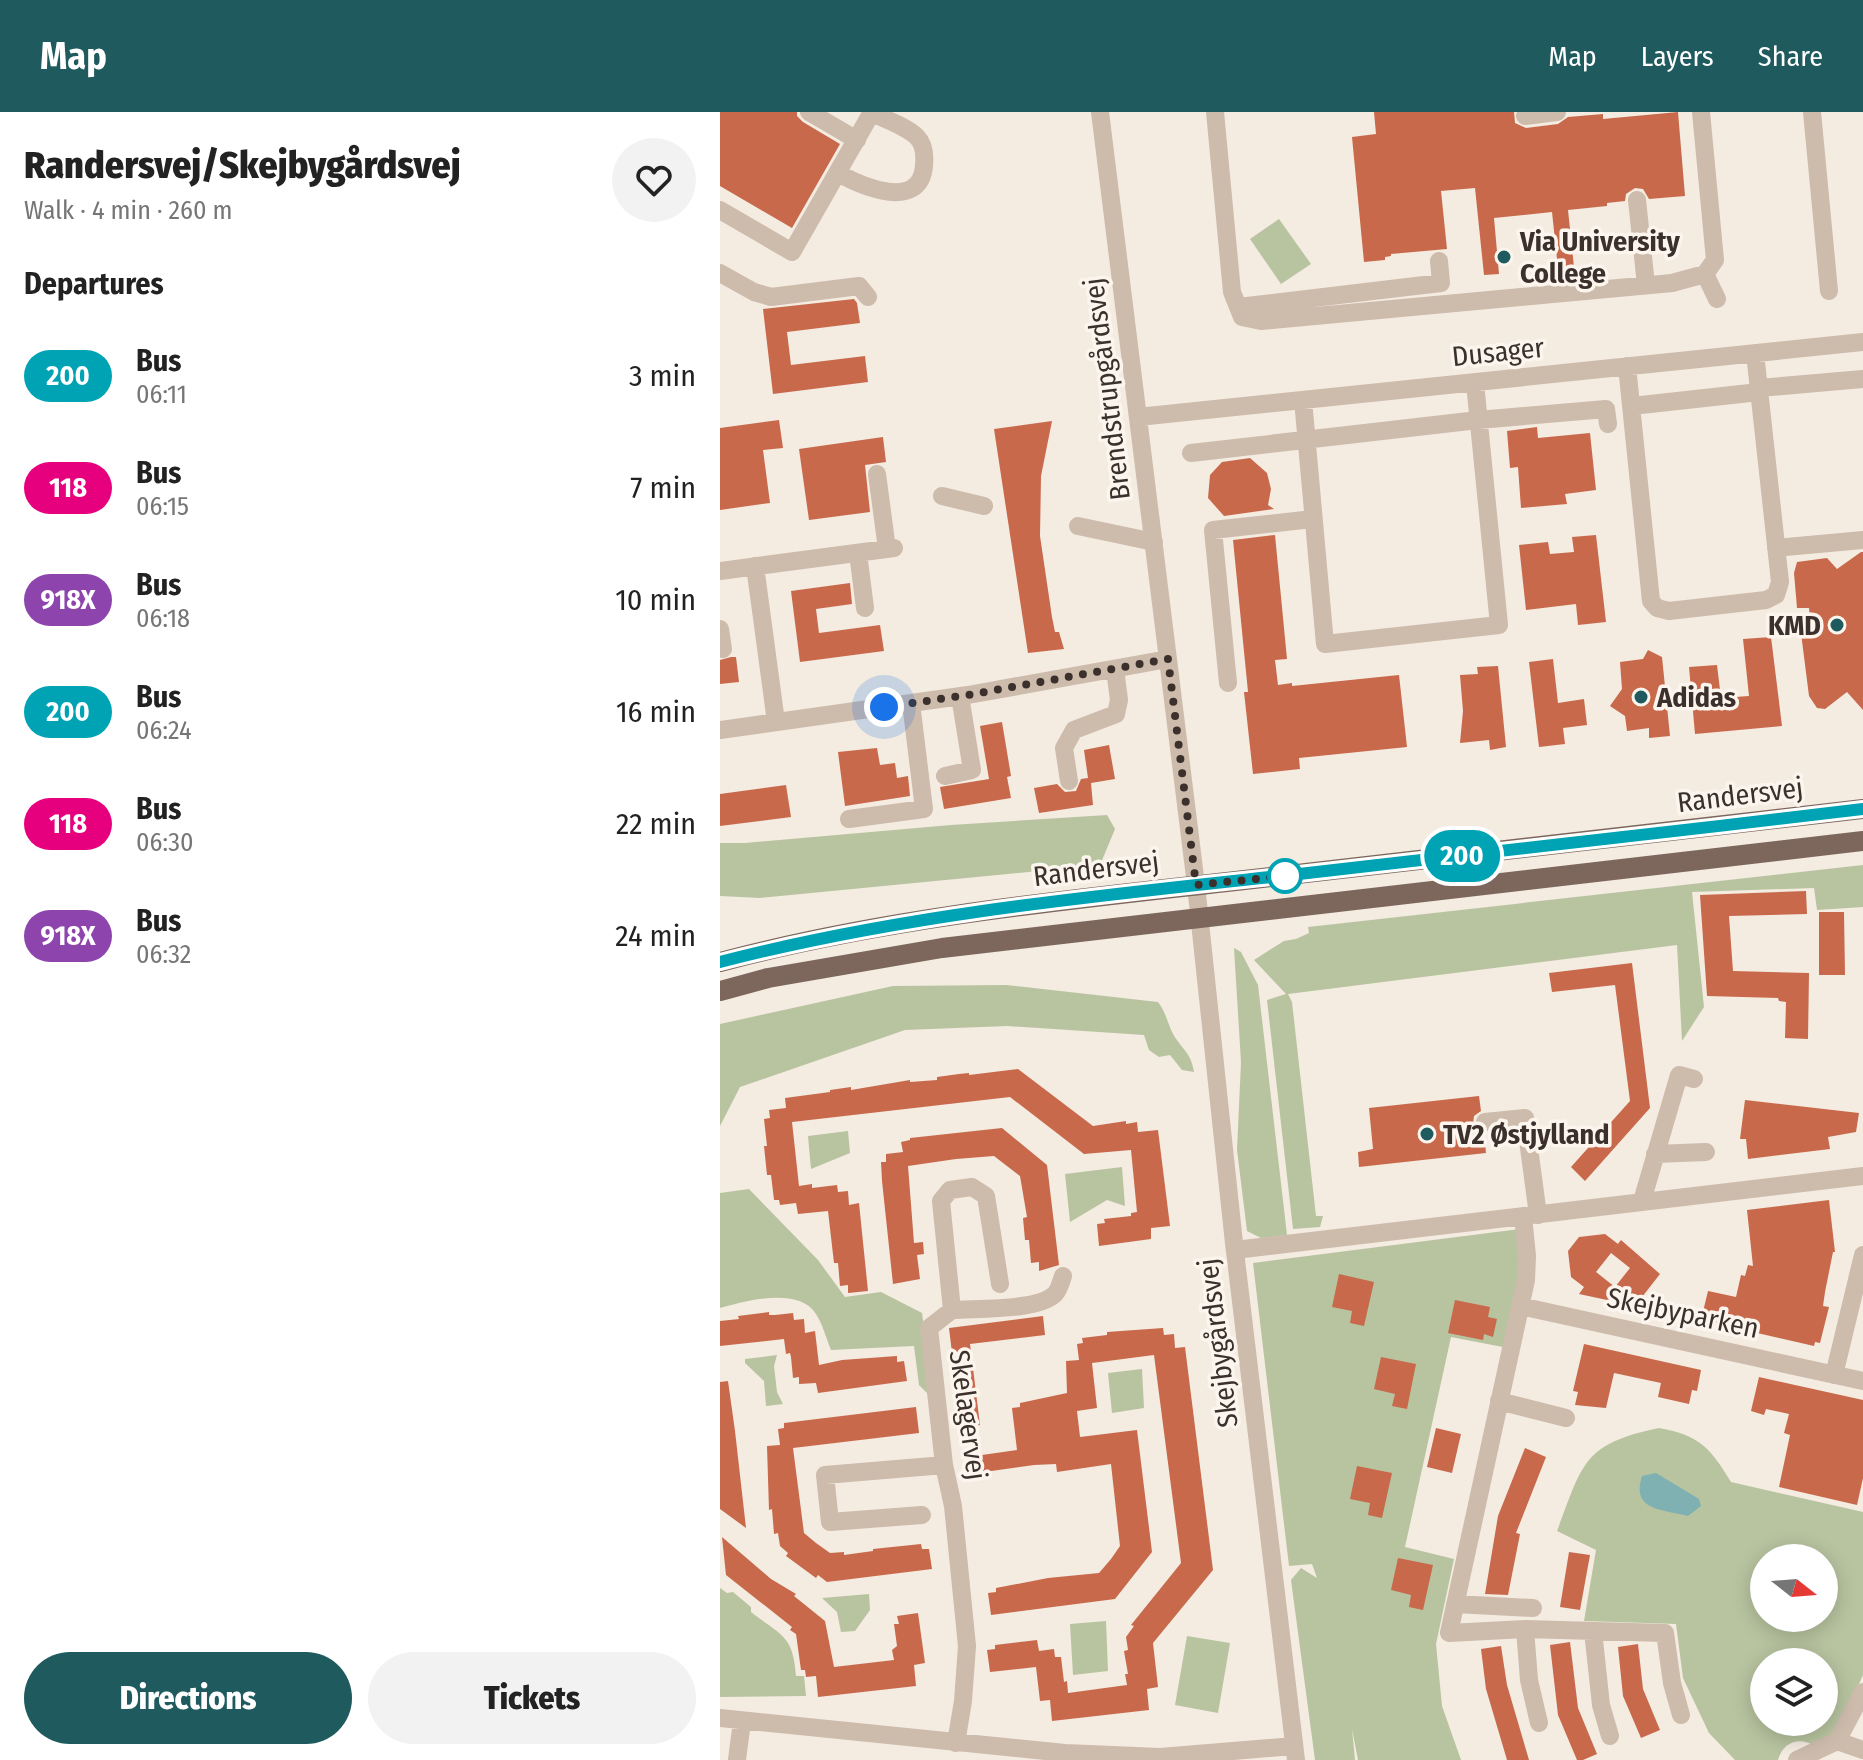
<!DOCTYPE html>
<html lang="en">
<head>
<meta charset="utf-8">
<style>
	:root { --surface:#fff; --page:#f2f2f2; --text:#222; --muted:#767676; --accent:#1f5a5e }
	body { margin:0; font-family:"Fira Sans Condensed",sans-serif; background:var(--page); color:var(--text); height:100vh; display:flex; flex-direction:column; font-size:30px; white-space:nowrap }
	* { box-sizing:border-box; margin:0 }
	p { font-size:26px; color:var(--muted) }
	.icon { flex:none; width:44px; height:44px; fill:none; stroke:currentColor; stroke-width:2; stroke-linecap:round; stroke-linejoin:round }
	.map { position:relative; flex:1; overflow:hidden }
	.panel { display:flex; flex-direction:column; background:var(--surface); width:720px }
	.panel>* { flex:none }
	.badge { padding:0 16px; border-radius:26px; font-size:28px; line-height:52px }
	.needle { width:52px; rotate:107deg }
	.controls { position:absolute; left:1030px; top:1432px; display:grid; gap:16px }
	.controls a { display:grid; place-items:center; width:88px; height:88px; border-radius:50%; background:var(--surface); box-shadow:0 4px 20px #0003; font-size:40px }
	.you { position:absolute; width:40px; height:40px; margin:-20px; border:6px solid #fff; border-radius:50%; background:#1a73e8; box-shadow:0 0 0 12px #1a73e833 }
	.map>.badge { position:absolute; translate:-50% -50%; box-shadow:0 0 0 4px #fff }
	h2 { padding:0 24px; font-size:30px; line-height:72px }
	.round { display:grid; place-items:center; flex:none; width:84px; height:84px; border-radius:42px; background:var(--page) }
	.headline { display:flex; align-items:center; justify-content:space-between; height:136px; padding:0 24px }
	h1 { font-size:38px; font-weight:800; line-height:60px }
	.cta { display:flex; gap:16px; margin-top:auto; padding:16px 24px }
	.cta a { flex:1; height:92px; border-radius:48px; background:var(--accent); color:#fff; font-size:32px; font-weight:800; line-height:92px; text-align:center }
	.cta a+a { background:var(--page); color:var(--text) }
	ul { padding:0; list-style:none }
	li { display:flex; align-items:center; gap:24px; height:112px; padding:0 24px }
	li div { flex:1 }
	li b { display:block; font-size:30px }
	li em { font-style:normal }
	li .badge { min-width:88px; font-weight:700; text-align:center }
	header { display:flex; align-items:center; gap:48px; box-sizing:border-box; height:112px; padding:0 40px; background:var(--accent); color:#fff }
	header strong { font-size:38px }
	nav { display:flex; gap:44px; margin-inline-start:auto; font-size:28px }
	main { display:flex; flex:1; min-height:0 }
	.map>svg:first-child { display:block }
</style>
</head>
<body>
<header>
<strong>Map</strong>
<nav><a>Map</a><a>Layers</a><a>Share</a></nav>
</header>
<main>
<section class="panel">
<div class="headline"><div><h1>Randersvej/Skejbygårdsvej</h1><p>Walk · 4 min · 260 m</p></div><a class="round"><svg class="icon" aria-label="heart" viewBox="0 0 24 24"><path d="M12 20l-8-8c-3-5 5-10 8-4 3-6 11-1 8 4z"/></svg></a></div>
<h2>Departures</h2>
<ul>
<li><span class="badge" style="background:#00a3b4;color:#fff">200</span><div><b>Bus</b><p>06:11</p></div><em>3 min</em></li>
<li><span class="badge" style="background:#e6007e;color:#fff">118</span><div><b>Bus</b><p>06:15</p></div><em>7 min</em></li>
<li><span class="badge" style="background:#8e44ad;color:#fff">918X</span><div><b>Bus</b><p>06:18</p></div><em>10 min</em></li>
<li><span class="badge" style="background:#00a3b4;color:#fff">200</span><div><b>Bus</b><p>06:24</p></div><em>16 min</em></li>
<li><span class="badge" style="background:#e6007e;color:#fff">118</span><div><b>Bus</b><p>06:30</p></div><em>22 min</em></li>
<li><span class="badge" style="background:#8e44ad;color:#fff">918X</span><div><b>Bus</b><p>06:32</p></div><em>24 min</em></li>
</ul>
<div class="cta"><a>Directions</a><a>Tickets</a></div>
</section>
<div class="map">
<svg width="1143" height="1648" viewBox="0 0 1143 1648">
	<rect width="100%" height="100%" fill="#f4ebe1"/>
	<path fill="#b8c4a0" fill-rule="evenodd" d="M559,107L591,152L561,172L530,127Z
		M387,703L395,717L380,753L40,786L0,784V731H25L231,713Z
		M1143,753V795L1097,798L1094,776L972,780L984,895L962,929L957,833L568,882L572,890L596,1104H603L600,1115L573,1117L547,888L566,882L534,848L564,829L576,827L589,821L588,815Z
		M514,836L521,840L538,873L567,1123L541,1126L527,1119L517,1038L521,950Z
		M286,873L438,890C445,899 447,909 452,920C460,936 471,939 474,960L462,958L450,943L439,945L429,938L424,923L287,914L185,918L20,975L0,1014V912L173,874Z
		M128,1019L130,1041L91,1057L88,1024Z
		M402,1055L405,1094L387,1088L350,1110L345,1062Z
		M29,1077L98,1148L125,1185L161,1180L202,1201L213,1287L199,1273L194,1234L111,1238C106,1226 103,1213 96,1202C79,1174 25,1189 0,1196V1081Z
		M800,1117L803,1142L788,1236L731,1225L685,1435L734,1447L716,1532L722,1594L741,1648H638L632,1617L635,1648H595L571,1468L581,1456L597,1466L592,1452L569,1454L533,1151Z
		M57,1243L54,1254L57,1280L63,1292L46,1294L44,1269L25,1251V1247Z
		M422,1257L424,1296L392,1301L388,1261Z
		M939,1316C980,1323 991,1337 1011,1370L1143,1400V1563L1115,1626L1095,1634C1079,1624 1063,1630 1058,1648H1015L989,1621L963,1566L956,1512L864,1509L876,1438L837,1419C863,1352 862,1332 939,1316ZM1044,1446H1104V1506H1044ZM1044,1550H1104V1610H1044Z
		M0,1476L7,1481L13,1480L31,1495V1500C62,1524 73,1523 76,1564H84L86,1584L0,1585Z
		M149,1482L150,1498L135,1519L121,1520L117,1500L102,1486Z
		M386,1509L388,1559L353,1563L350,1512Z
		M467,1524L510,1531L498,1601L455,1593Z"/>
	<path fill="#7fb0b2" d="M936,1361L979,1387L981,1394L968,1404C942,1397 911,1399 922,1364Z"/>
	<path fill="#c8694b" fill-rule="evenodd" d="M0,0H77V4L83,10L120,32L72,116L0,74Z
		M654,0H794L795,11L806,16L838,12L848,5L883,2V7L958,0L965,84L929,87L923,77L915,76L906,82L905,89L887,91V94L848,98L854,155L838,156L832,100L774,106L779,162L764,163L755,76L721,79L727,137L671,142V144L665,145V148L644,150L632,25L656,22Z
		M134,187L137,191L140,211L67,220L71,253L145,244L148,270L53,282L43,197Z
		M59,308L63,336L43,338L50,391L0,398V316Z
		M332,309L321,364L320,424L332,505L335,520H339L344,537L308,541L274,317Z
		M817,315L818,326L870,321L876,378L845,382L847,392L801,396L798,355L790,356L787,319Z
		M163,325L166,350L145,353L150,400L89,408L79,337Z
		M530,346L547,361L551,377L548,393L554,397L504,404L488,386L490,363L502,350Z
		M555,423L567,547L555,548L558,573L572,571V574L679,563L687,635L579,646L580,657L533,662L524,580H528L513,428Z
		M876,423L886,510L858,513L856,492L806,498L799,433L828,430L830,442L854,440L852,425Z
		M1141,440H1143V598L1127,580L1105,597L1097,596L1089,584L1081,521L1091,520L1089,496H1077L1074,461L1077,450L1107,446L1117,457Z
		M130,471L132,492L96,497L99,521L160,513L164,539L80,550L71,479Z
		M1051,525L1062,614L975,622L969,555L997,553L1001,586L1029,584L1023,527Z
		M928,538L942,545L950,624L929,626V616L907,619L905,604L890,594L902,577L900,550L923,547Z
		M11,545H16L19,570L0,572V548Z
		M833,547L838,591L864,587L867,613L843,616L845,632L819,635L809,550Z
		M778,554L786,635L770,638L769,628L740,631L743,599L740,563L758,562L757,555Z
		M282,610L291,664L287,665L291,686L224,697L220,675L269,667L260,614Z
		M389,633L395,667L371,671L373,693L319,701L314,676L337,672L345,680L356,679L361,667L368,666L364,638Z
		M157,636L160,653L175,651L177,666L188,664L190,684L125,694L118,640Z
		M66,673L71,705L0,714V682Z
		M1086,779L1087,802L1009,804L1013,859L1089,861L1088,927L1065,926L1066,890L1059,889L1058,886L987,884L980,783Z
		M1099,800H1124L1125,863H1099Z
		M912,851L930,996L865,1069L851,1055L910,989L895,873L832,880L829,861Z
		M298,957L373,1014L406,1009V1012L417,1010L418,1020L438,1018L450,1114L431,1116V1127L379,1134L377,1112L385,1111L384,1107L411,1104V1101L417,1100L411,1038L364,1042L290,985L72,1010L79,1074L92,1072V1076L117,1073L118,1080L128,1079L129,1093L139,1091L148,1179L128,1181V1173L120,1174L118,1151H114L108,1099L78,1102L76,1091L60,1093L59,1088H54L51,1063H47L44,1034H47L44,1007L50,1006L49,998L66,996L65,986L110,980V978L131,975V978L190,968V970L217,968V965L239,962L249,961V963Z
		M759,984L761,999L754,1004L753,1012L756,1018L764,1022L766,1041L639,1055L638,1040L653,1037L649,996Z
		M1025,988L1139,1001L1136,1020L1108,1025L1110,1037L1028,1047L1026,1027H1020Z
		M282,1016L327,1053L339,1153L319,1159V1150L311,1151L309,1128H305L303,1106L307,1105L300,1064L274,1044L236,1047L188,1054L194,1131L203,1130L204,1142L197,1143L200,1167L173,1172L162,1069L161,1050H166V1042L183,1040L181,1030L190,1028V1026Z
		M1109,1088L1115,1140H1113L1105,1180L1103,1194L1109,1195L1100,1231L1095,1230L1094,1234L981,1208L988,1179L1016,1185L1021,1163L1025,1164L1028,1153L1033,1154L1027,1098Z
		M885,1122L898,1132L894,1137L901,1128L940,1162L915,1194L859,1182L864,1175L851,1165L848,1139L859,1125ZM891,1141L910,1156L895,1175L876,1160Z
		M619,1162L654,1170L644,1214L630,1211L632,1199L612,1195Z
		M735,1188L770,1195L768,1205L777,1207L773,1225L764,1222L763,1228L728,1221Z
		M49,1200V1203H55L73,1201L74,1208L84,1207L85,1221L95,1219L99,1253L122,1248L177,1244V1250L184,1249L187,1269L98,1281L96,1271L79,1272V1265L73,1266L71,1245L70,1241L66,1242L64,1227L0,1234V1209L19,1207L18,1204Z
		M323,1204L325,1223L250,1232L260,1313L241,1316L229,1216Z
		M443,1216L444,1223L454,1222L455,1236L465,1235L493,1458L433,1531L438,1575L427,1577L429,1598L332,1609L330,1588L320,1589L316,1555L270,1560L267,1538L275,1537V1533L317,1528L319,1539L334,1537L335,1545H341L344,1570L347,1569L348,1581L407,1573L405,1562H408L404,1539L408,1538L406,1525L414,1514L411,1513L461,1451L434,1243L372,1251L377,1296L357,1299L360,1325L417,1318L432,1440L395,1487L271,1503L268,1481L276,1480V1476L328,1466L379,1461L391,1447L400,1434L391,1352L337,1360L336,1352L314,1353L250,1362L248,1345L297,1338L292,1296L300,1295V1291L347,1281L346,1249L359,1248L357,1232L363,1231L362,1226L387,1223V1220Z
		M864,1232L981,1258L977,1279L972,1278L969,1292L938,1285L941,1271L894,1261L886,1296L855,1293L858,1280L853,1279Z
		M661,1245L696,1252L687,1297L672,1294L675,1282L654,1277Z
		M1039,1265L1143,1288V1366L1137,1393L1059,1375L1070,1323L1064,1321L1069,1302L1046,1297L1044,1303L1031,1299Z
		M8,1269L15,1319L26,1416L0,1397V1270Z
		M196,1295L199,1321L73,1336L84,1421L96,1431L110,1441L124,1440V1443L153,1439V1437L201,1432L202,1437H209L212,1457L107,1470L98,1463L96,1466L66,1444L68,1441L60,1434L58,1421L54,1422L52,1397L49,1398L47,1334L60,1333L58,1317L64,1316V1311Z
		M716,1316L741,1322L732,1361L707,1355Z
		M805,1336L826,1345L796,1421L800,1422L788,1483L765,1482L778,1404Z
		M637,1354L672,1361L662,1406L648,1403L650,1391L630,1387Z
		M2,1425L51,1467L76,1482L74,1484L105,1509L114,1555L174,1548L172,1538L177,1534L174,1512H179L177,1504L198,1501L205,1551L194,1553L196,1574L98,1585L96,1564L86,1565L85,1558H81L76,1522L70,1518L72,1515L6,1463Z
		M849,1440L870,1443L860,1498L840,1495Z
		M678,1446L713,1453L703,1498L689,1495L691,1483L671,1478Z
		M850,1530L858,1596L877,1642L863,1648H857L838,1603L830,1533Z
		M918,1532L923,1577L940,1618L921,1626L903,1584L898,1535Z
		M781,1534L787,1573L809,1648H787L766,1577L761,1537Z"/>
	<g fill="none" stroke-linecap="round" stroke-linejoin="round">
		<path stroke="#cdbbac" stroke-width="18" d="M89,0L137,28
			M380,0L476,773L514,1131L576,1648
			M495,0L512,180L522,205L541,209L952,171L985,162L995,148L981,0
			M1092,0L1109,179
			M805,4L837,0
			M118,61C141,74 200,100 204,54C205,44 204,32 197,25C186,14 166,8 153,1
			M917,88L926,173
			M0,98L72,140L152,0
			M0,161L34,180L51,185L139,174L148,185
			M985,162L997,187
			M518,195L721,171L719,149
			M907,254L931,489L937,496L949,499L1046,488L1056,483L1060,470L1035,241
			M1039,276L1143,267
			M583,288L605,532L779,513L755,271
			M912,294L1039,280
			M418,305L1143,230
			M471,341L758,308L886,297L888,312
			M157,362L167,437
			M222,384L264,394
			M358,414L434,430
			M1056,436L1143,428
			M138,441L145,496
			M35,454L56,610
			M0,459L174,436
			M0,517L3,537
			M508,571L493,418L593,407
			M0,618L248,583L448,547
			M225,664L252,658L240,584
			M349,669L344,636L354,618L396,602L399,588L395,557
			M129,707L204,697L191,591
			M765,1010L805,1006L818,1103
			M935,1042L986,1040
			M922,1089L959,963L974,967
			M803,1104L807,1144L806,1168L729,1521L805,1517L945,1521L952,1571L961,1603
			M515,1138L1143,1064
			M800,1194L1143,1269
			M232,1198L209,1216L224,1353L233,1394L247,1534L243,1589L236,1631
			M232,1198L221,1089L230,1078L252,1075L266,1084L280,1172
			M232,1198C257,1196 318,1199 335,1182C339,1178 341,1170 343,1164
			M1114,1263L1143,1143
			M779,1289L846,1306
			M202,1403L110,1410L105,1363L224,1353
			M735,1492L813,1496
			M805,1517L809,1568L819,1611
			M873,1519L881,1593L890,1624
			M0,1606L345,1641L440,1645L574,1634
			M1117,1629L1143,1638
			M17,1648L22,1609
			M1077,1648L1117,1629L1143,1580"/>
		<path stroke="#7d675c" stroke-width="20" d="M0,850C165,806 337,789 507,770C719,747 931,722 1143,697
			M0,879L48,866L222,836L1143,729"/>
	</g>
	<g fill="none" stroke-linecap="round" stroke-linejoin="round">
		<defs>
			<path id="line" d="M0,850C189,801 385,783 579,762C767,742 955,719 1143,697"/>
		</defs>
		<use href="#line" stroke="#fff" stroke-width="18"/>
		<use href="#line" stroke="#00a3b4" stroke-width="12"/>
		<path stroke="#3b302b" stroke-width="8" stroke-dasharray="0 14.4" d="M164,595L248,583L448,547L476,773L565,764"/>
	</g>
	<g fill="#1f5a5e" stroke="#fbf5ee" stroke-width="3">
		<circle cx="784" cy="145" r="8"/>
		<circle cx="1117" cy="513" r="8"/>
		<circle cx="921" cy="585" r="8"/>
		<circle cx="707" cy="1022" r="8"/>
	</g>
	<circle fill="#fff" stroke="#00a3b4" stroke-width="4" cx="565" cy="764" r="16"/>
	<g text-anchor="middle" dominant-baseline="central" stroke-width="7" stroke-linejoin="round" paint-order="stroke">
		<g font-size="28" font-weight="bold" fill="#3b302b" stroke="#fbf5ee" text-anchor="start">
			<text x="800" y="129">Via University<tspan x="800" dy="32">College</tspan></text>
			<text x="1101" y="513" text-anchor="end">KMD</text>
			<text x="937" y="585">Adidas</text>
			<text x="723" y="1022">TV2 Østjylland</text>
		</g>
		<g font-size="28" fill="#3b302b" stroke="#fbf5ee">
			<text transform="translate(778 240) rotate(-6)">Dusager</text>
			<text transform="translate(387 277) rotate(-97)">Brendstrupgårdsvej</text>
			<text transform="translate(1020 683) rotate(-7)">Randersvej</text>
			<text transform="translate(376 757) rotate(-7)">Randersvej</text>
			<text transform="translate(963 1201) rotate(12)">Skejbyparken</text>
			<text transform="translate(498 1231) rotate(-97)">Skejbygårdsvej</text>
			<text transform="translate(248 1303) rotate(82)">Skelagervej</text>
		</g>
	</g>
</svg>
<div class="controls">
<a><svg class="needle" viewBox="-14 -14 28 28"><path d="M0-13l5 13h-10z" fill="#e53935"/><path d="M0 13l5-13h-10z" fill="#767676"/></svg></a>
<a><svg class="icon" aria-label="layers" viewBox="0 0 24 24"><path d="M12 4l9 5-9 5-9-5zM3 14l9 5 9-5"/></svg></a>
</div>
<div class="you" style="left:164px;top:595px"></div>
<b class="badge" style="left:742px;top:744px;background:#00a3b4;color:#fff">200</b>
</div>
</main>
</body>
</html>
